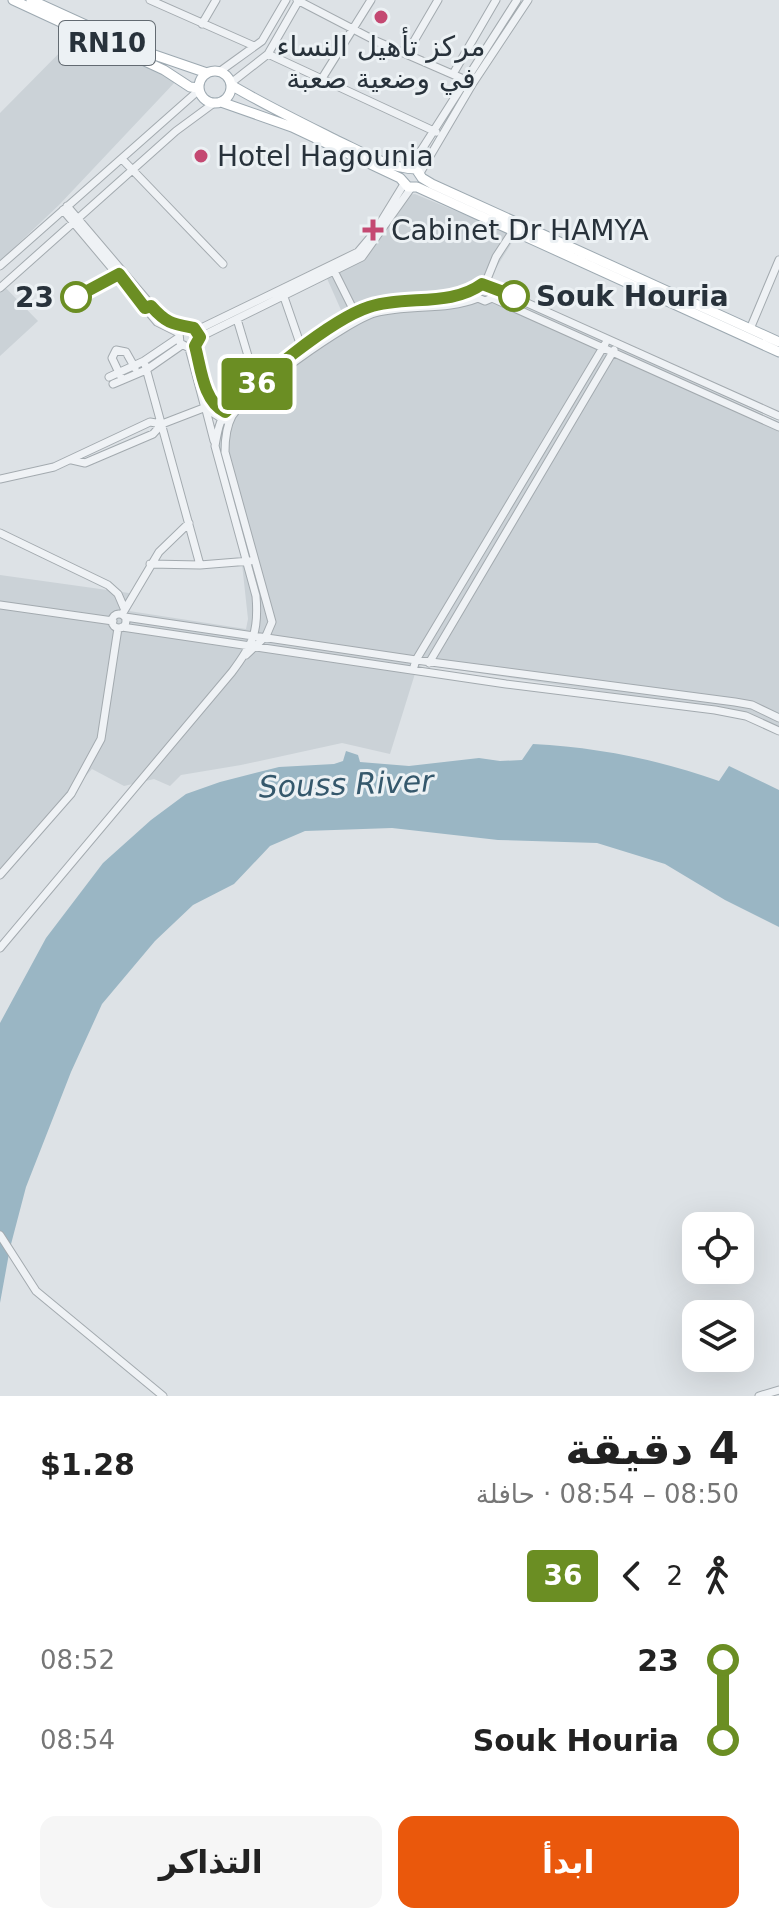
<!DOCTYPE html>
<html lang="ar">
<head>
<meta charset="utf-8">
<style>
	:root { --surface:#fff; --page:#f6f6f6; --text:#222; --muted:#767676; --accent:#ea580c }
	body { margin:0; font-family:"DejaVu Sans",Vazirmatn,sans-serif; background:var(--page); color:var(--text); direction:rtl; height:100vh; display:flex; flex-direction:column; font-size:30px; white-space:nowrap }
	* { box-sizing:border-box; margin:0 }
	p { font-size:26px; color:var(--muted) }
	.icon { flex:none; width:44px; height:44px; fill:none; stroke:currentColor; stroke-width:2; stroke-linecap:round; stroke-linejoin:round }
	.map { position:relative; height:1396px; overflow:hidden; direction:ltr }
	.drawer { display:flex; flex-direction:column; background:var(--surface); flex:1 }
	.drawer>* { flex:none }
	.badge { padding:0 16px; border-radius:6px; font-size:28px; line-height:52px }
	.buttons { position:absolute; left:682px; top:1212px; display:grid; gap:16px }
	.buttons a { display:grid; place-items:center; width:72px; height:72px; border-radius:16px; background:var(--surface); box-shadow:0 8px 32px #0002; font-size:40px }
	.map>.badge { position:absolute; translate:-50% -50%; box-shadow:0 0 0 4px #fff }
	.legs { display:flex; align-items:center; gap:12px; height:88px; padding:0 40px; font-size:26px }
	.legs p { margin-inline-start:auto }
	.overview { display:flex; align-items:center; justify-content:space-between; height:136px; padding:0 40px }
	h1 { font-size:44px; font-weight:700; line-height:60px }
	.button { display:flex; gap:16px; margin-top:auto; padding:16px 40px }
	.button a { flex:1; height:92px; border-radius:16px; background:var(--accent); color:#fff; font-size:32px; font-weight:700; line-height:92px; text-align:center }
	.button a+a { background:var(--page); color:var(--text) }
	ul { padding:0 40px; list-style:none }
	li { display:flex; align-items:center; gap:28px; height:80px; font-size:30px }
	li i { display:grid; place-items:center; width:12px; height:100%; margin:0 10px; background:currentColor }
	li i::after { content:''; width:20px; height:20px; margin:-10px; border:6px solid; border-radius:50%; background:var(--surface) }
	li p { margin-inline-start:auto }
	li:first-child i { background:linear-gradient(#0000 50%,currentColor 0) }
	li:last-child i { background:linear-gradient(currentColor 50%,#0000 0) }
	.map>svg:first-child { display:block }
</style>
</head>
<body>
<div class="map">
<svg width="779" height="1396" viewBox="0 0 779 1396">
	<rect width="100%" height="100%" fill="#dde2e6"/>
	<path fill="#cbd2d7" d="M77,35L167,74L176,81L59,205L0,261V113Z
		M415,194L516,236L479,295H502L779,422V728L746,713L418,664L390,754L342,743L241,765L181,775L170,786L154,779L124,786L92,769L0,871V575L136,594L129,611L246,629L248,619L239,536L218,447L222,417L345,319L325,274L363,255L407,195Z
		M0,282L38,321L0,356Z"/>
	<path fill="#9ab6c4" d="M533,744C596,747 660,760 719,781L729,766L779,790V927L725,900L665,864L597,843L498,840L392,828L305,831L270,846L234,884L193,905L155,941L102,1004L71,1072L26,1187L10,1248L0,1303V1023L46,938L103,863L151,820L186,794L220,782L279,767L334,764L343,761L346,751L358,755L360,762L409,766L479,758L500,761L522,760Z"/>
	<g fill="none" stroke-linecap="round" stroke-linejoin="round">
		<defs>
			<path id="minor" d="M150,0L254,46
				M297,0L376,41L468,81
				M202,24L216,0
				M407,53L438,0
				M268,54L436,132
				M219,72L262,41L286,0
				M453,74L496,0
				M321,80L371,0
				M231,83L268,54L299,0
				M122,159L223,264
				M410,168L517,0
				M420,173L473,83L528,0
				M67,206L158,313L183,328H194L199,334
				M63,210L157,322L179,333
				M0,266L199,90
				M334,271L355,313
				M485,284L496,257L513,231
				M0,288L176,131L214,103
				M284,297L303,352
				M237,319L257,386
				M750,329L779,260
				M197,330L358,252L374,233L404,184
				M179,333L180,343L189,348L205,408L224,420
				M144,361L200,565L250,561
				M109,377L144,361L178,338
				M121,377L112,358L116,350L126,352L135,368
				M113,384L146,370L182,345
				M206,410L214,441
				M227,413L216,406L209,396L195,346L200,337L362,257L411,188
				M72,460L85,463L153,434L162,424
				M0,479L54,467L150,422L162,424L214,404
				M0,533L108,585L118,594L124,608
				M150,564L200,565
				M0,605L113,621
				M124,611L159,552L189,523
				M112 621a7 7 0 1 1 14 0a7 7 0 1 1-14 0Z
				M125,617L416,660L735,702L752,705L779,718
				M122,627L506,684L715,710L746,716L779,731
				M246,655L266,636L272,622L225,452C225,440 226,427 232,416C248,392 347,321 375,313C409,304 446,311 478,298L485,301L492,298L779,427
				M429,663L614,350
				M413,670L416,660L605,344
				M0,875L71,794L101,739L118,628
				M0,948L232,672C253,644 259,632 256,596L215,446C218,428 220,416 234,403L279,366L355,313L388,302L459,296L485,284L779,416
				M0,1235L36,1291L163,1396
				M759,1396L779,1390"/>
			<path id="major" d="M13,0L164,70L190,87L199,88
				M31,0L143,51L207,73
				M199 87a16 16 0 1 1 32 0a16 16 0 1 1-32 0Z
				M231,85C265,105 300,122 336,140C362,152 387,168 416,169L422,178L432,184L779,342
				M221,102L292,127L400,178L408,187H417L779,352"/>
		</defs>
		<use href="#minor" stroke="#a3aaaf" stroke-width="9"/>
		<use href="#major" stroke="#9da9b1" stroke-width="11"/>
		<use href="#minor" stroke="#eff2f5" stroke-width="7"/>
		<use href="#major" stroke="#fff" stroke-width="9"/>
	</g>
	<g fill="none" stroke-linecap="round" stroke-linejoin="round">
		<defs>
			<path id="line-1" d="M76,297L119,274L145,308L151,306C167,324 173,324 194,328L200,337L195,346C201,368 203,401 225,412C257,382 329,320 369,307C405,295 451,307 482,284L514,296"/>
		</defs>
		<use href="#line-1" stroke="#fff" stroke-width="18"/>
		<use href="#line-1" stroke="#6b8e23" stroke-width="12"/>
	</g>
	<g fill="#c44972" stroke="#ecf1f4" stroke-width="3">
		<circle cx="381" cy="17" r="8"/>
		<circle cx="201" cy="156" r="8"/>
		<path d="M369 218h8v8h8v8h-8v8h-8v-8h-8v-8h8z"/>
	</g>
	<g fill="#fff" stroke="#6b8e23" stroke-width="4">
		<circle cx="514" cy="296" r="14"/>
		<circle cx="76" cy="297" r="14"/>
	</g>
	<g text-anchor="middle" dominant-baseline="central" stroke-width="6" stroke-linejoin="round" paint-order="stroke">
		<rect fill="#ecf1f4" stroke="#636b72" stroke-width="2" x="59" y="21" width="96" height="44" rx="6"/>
		<g font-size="26" font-weight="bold" fill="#28323b">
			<text x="107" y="43">RN10</text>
		</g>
		<g font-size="28" fill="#28323b" stroke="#ecf1f4" text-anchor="start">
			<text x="381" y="46" text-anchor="middle">مركز تأهيل النساء<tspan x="381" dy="32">في وضعية صعبة</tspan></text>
			<text x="217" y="156">Hotel Hagounia</text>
			<text x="391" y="230">Cabinet Dr HAMYA</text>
		</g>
		<g font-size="28" font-weight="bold" fill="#28323b" stroke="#ecf1f4" text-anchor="start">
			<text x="536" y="296">Souk Houria</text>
			<text x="54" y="297" text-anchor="end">23</text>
		</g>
		<g font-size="30" font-style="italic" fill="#35586c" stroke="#ecf1f4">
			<text transform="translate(346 784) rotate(-2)">Souss River</text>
		</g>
	</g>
</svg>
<div class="buttons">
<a><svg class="icon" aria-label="locate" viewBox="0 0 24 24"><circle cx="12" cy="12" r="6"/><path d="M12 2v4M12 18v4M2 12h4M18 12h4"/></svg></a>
<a><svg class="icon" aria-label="layers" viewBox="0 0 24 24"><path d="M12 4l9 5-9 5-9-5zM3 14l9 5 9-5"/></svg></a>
</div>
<b class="badge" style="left:257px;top:384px;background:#6b8e23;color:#fff">36</b>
</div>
<section class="drawer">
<div class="overview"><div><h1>4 دقيقة</h1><p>08:50 – 08:54 · حافلة</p></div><b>$1.28</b></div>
<div class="legs"><svg class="icon" aria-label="walk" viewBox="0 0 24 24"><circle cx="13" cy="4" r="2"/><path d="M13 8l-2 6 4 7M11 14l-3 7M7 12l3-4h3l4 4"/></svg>2<svg class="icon" aria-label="back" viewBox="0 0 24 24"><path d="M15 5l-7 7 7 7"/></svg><b class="badge" style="background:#6b8e23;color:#fff">36</b></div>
<ul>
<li><i style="color:#6b8e23"></i><b>23</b><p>08:52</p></li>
<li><i style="color:#6b8e23"></i><b>Souk Houria</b><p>08:54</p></li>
</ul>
<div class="button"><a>ابدأ</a><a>التذاكر</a></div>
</section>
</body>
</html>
